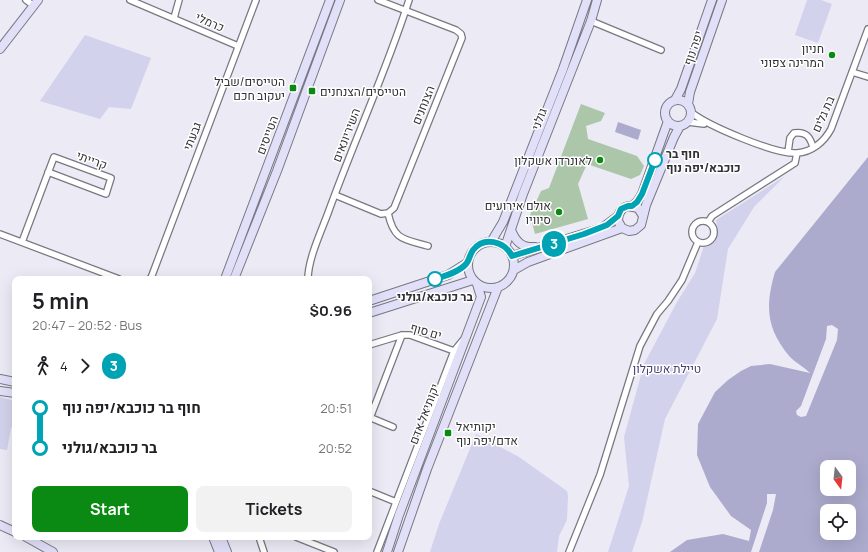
<!DOCTYPE html>
<html lang="en">
<head>
<meta charset="utf-8">
<style>
	:root { --surface:#fff; --page:#f2f2f2; --text:#202124; --muted:#757577; --accent:#0a8a12 }
	body { margin:0; font-family:Manrope,Heebo,sans-serif; background:var(--page); color:var(--text); height:100vh; display:flex; flex-direction:column; font-size:15px; white-space:nowrap }
	* { box-sizing:border-box; margin:0 }
	p { font-size:13px; color:var(--muted) }
	.icon { flex:none; width:22px; height:22px; fill:none; stroke:currentColor; stroke-width:2; stroke-linecap:round; stroke-linejoin:round }
	.map { position:relative; flex:1; overflow:hidden }
	.details { position:absolute; left:12px; top:276px; width:360px; height:264px; display:flex; flex-direction:column; background:var(--surface); border-radius:8px; box-shadow:0 4px 16px #0002 }
	.details>* { flex:none }
	.badge { padding:0 8px; border-radius:13px; font-size:14px; line-height:26px }
	.needle { width:26px; rotate:165deg }
	.tools { position:absolute; left:820px; top:460px; display:grid; gap:8px }
	.tools a { display:grid; place-items:center; width:36px; height:36px; border-radius:8px; background:var(--surface); box-shadow:0 4px 16px #0002; font-size:20px }
	.map>.badge { position:absolute; translate:-50% -50%; box-shadow:0 0 0 2px #fff }
	.legs { display:flex; align-items:center; gap:6px; height:44px; padding:0 20px; font-size:13px }
	.legs p { margin-inline-start:auto }
	.overview { display:flex; align-items:center; justify-content:space-between; height:68px; padding:0 20px }
	h1 { font-size:22px; font-weight:700; line-height:30px }
	.cta { display:flex; gap:8px; margin-top:auto; padding:8px 20px }
	.cta a { flex:1; height:46px; border-radius:8px; background:var(--accent); color:#fff; font-size:16px; font-weight:700; line-height:46px; text-align:center }
	.cta a+a { background:var(--page); color:var(--text) }
	ul { padding:0 20px; list-style:none }
	li { display:flex; align-items:center; gap:14px; height:40px; font-size:15px }
	li i { display:grid; place-items:center; width:6px; height:100%; margin:0 5px; background:currentColor }
	li i::after { content:''; width:10px; height:10px; margin:-5px; border:3px solid; border-radius:50%; background:var(--surface) }
	li p { margin-inline-start:auto }
	li:first-child i { background:linear-gradient(#0000 50%,currentColor 0) }
	li:last-child i { background:linear-gradient(currentColor 50%,#0000 0) }
	.map>svg:first-child { display:block }
</style>
</head>
<body>
<div class="map">
<svg width="868" height="552" viewBox="0 0 868 552">
	<rect width="100%" height="100%" fill="#ebeaf5"/>
	<path fill="#d3d2ec" d="M807,0H821L832,4L818,43L795,35Z
		M85,35L151,58L131,109L109,107L100,119L40,101Z
		M785,176L754,207L728,249L717,319L665,419L642,522L632,552H608L629,486L624,437L644,364L677,302L695,273L704,246C718,241 718,233 716,220Z
		M0,397L15,401V427L11,428L7,450L0,449Z
		M476,434L519,457L567,491L568,496L567,520L559,536L557,552H430L439,524Z"/>
	<path fill="#acabcd" fill-rule="evenodd" d="M618,122L641,130L638,140L615,132Z
		M868,157V552H670L687,540L723,534L749,541L751,530L731,516L710,487L697,455L698,424L715,392L728,380L741,371L751,366L770,364L810,373C804,367 796,363 790,357C766,329 765,306 775,272ZM827,467H849V489H827ZM827,511H849V533H827Z"/>
	<path fill="#ebeaf5" d="M832,325L838,329L837,340L806,416L801,417L797,415L796,411L801,406L826,339L827,326Z
		M767,494H776L773,510L759,552H751L767,503Z"/>
	<path fill="#abc6a9" d="M581,104L605,113L601,121L586,126L588,139L637,156L644,166L640,175L631,179L587,164L578,184L588,219L535,234L530,215L541,191L549,188Z"/>
	<g fill="none" stroke-linecap="round" stroke-linejoin="round">
		<defs>
			<path id="street" d="M26,0L34,6
				M130,0L238,46
				M174,18L179,0
				M591,21L661,50
				M852,72L868,77
				M692,113C709,126 776,155 797,153C812,152 824,142 831,129L868,29
				M688,122L704,124
				M788,152L790,138L794,133C806,131 810,137 813,147
				M335,195L381,214L388,213L394,208L462,38L461,34L456,30L378,0
				M388,213C394,241 404,239 428,246
				M692 232a11 11 0 1 1 22 0a11 11 0 1 1-22 0Z
				M708,222L712,216L795,163L797,153
				M0,234L119,279
				M22,242L54,157L111,178L106,194L48,172
				M149,279L151,278L256,0
				M308,279C308,259 321,232 328,213C354,141 386,72 409,0
				M369,345L402,335H410L454,351
				M369,417L393,427
				M370,418L402,335
				M369,491L396,502
				M259,537L264,552
				M296,537L334,552
				M377,552L454,351L463,340
				M569,552L600,475L640,346L657,314L668,301L682,280L698,242"/>
			<path id="secondary" d="M0,49L38,0
				M665 113a13 13 0 1 1 26 0a13 13 0 1 1-26 0Z
				M675,100L681,89L712,0
				M688,104L690,92L722,0
				M632,206L637,202L642,194L668,121
				M643,216L638,208L628,206C621,208 618,213 618,221L622,228L629,231L635,230L641,225L646,205L674,137L680,126
				M511,230C516,242 522,248 535,247
				M468 265a23 23 0 1 1 46 0a23 23 0 1 1-46 0Z
				M491,242L503,222L563,69L587,0
				M505,247L523,194L591,21L597,0
				M512,256L602,228L618,216
				M514,270L528,262L622,228
				M225,279L330,0
				M234,279L277,171L340,0
				M369,301L448,275L467,263
				M369,313L473,280
				M0,379L15,382
				M0,391L15,393
				M0,525L15,532
				M26,537L53,552
				M213,537L219,552
				M221,537L227,552
				M387,552L399,515L481,297L477,284
				M398,552L427,469L498,287"/>
		</defs>
		<use href="#street" stroke="#787882" stroke-width="8"/>
		<use href="#secondary" stroke="#787882" stroke-width="10"/>
		<use href="#street" stroke="#fff" stroke-width="5.5"/>
		<use href="#secondary" stroke="#e2e0f9" stroke-width="8"/>
	</g>
	<g fill="none" stroke-linecap="round" stroke-linejoin="round">
		<defs>
			<path id="line-1" d="M435,279C445,276 459,272 466,264C469,261 470,254 473,250C484,236 504,241 512,256L584,234L607,225L618,216L621,209L628,206H632L637,202L642,194L655,160"/>
		</defs>
		<use href="#line-1" stroke="#fff" stroke-width="9"/>
		<use href="#line-1" stroke="#00a3b4" stroke-width="6"/>
	</g>
	<g fill="#0a8a12" stroke="#fff" stroke-width="1.5">
		<circle cx="832" cy="55" r="4"/>
		<rect x="289" y="84" width="8" height="8" rx="2"/>
		<rect x="308" y="87" width="8" height="8" rx="2"/>
		<circle cx="600" cy="160" r="4"/>
		<circle cx="559" cy="212" r="4"/>
		<rect x="444" y="429" width="8" height="8" rx="2"/>
	</g>
	<g fill="#fff" stroke="#00a3b4" stroke-width="2">
		<circle cx="655" cy="160" r="7"/>
		<circle cx="435" cy="279" r="7"/>
	</g>
	<g text-anchor="middle" dominant-baseline="central" stroke-width="3" stroke-linejoin="round" paint-order="stroke">
		<g font-size="12" fill="#323236" stroke="#fff">
			<text transform="translate(210 22) rotate(23)">כרמלי</text>
			<text transform="translate(693 48) rotate(-71)">יפה נוף</text>
			<text transform="translate(423 105) rotate(-68)">הצנחנים</text>
			<text transform="translate(823 114) rotate(-66)">בת גלים</text>
			<text transform="translate(539 119) rotate(-69)">גולני</text>
			<text transform="translate(267 135) rotate(-69)">הטייסים</text>
			<text transform="translate(346 135) rotate(-69)">השיריונאים</text>
			<text transform="translate(192 136) rotate(-68)">גבעתי</text>
			<text transform="translate(92 160) rotate(20)">קרייתי</text>
			<text transform="translate(426 331) rotate(16)">ים סוף</text>
			<text transform="translate(424 414) rotate(-69)">יקותיאל אדם</text>
		</g>
		<g font-size="12" fill="#323236" stroke="#fff" text-anchor="end">
			<text x="824" y="48">חניון<tspan x="824" dy="14">המרינה צפוני</tspan></text>
			<text x="285" y="81">הטייסים/שביל<tspan x="285" dy="14">יעקוב חכם</tspan></text>
			<text x="320" y="91" text-anchor="start">הטייסים/הצנחנים</text>
			<text x="592" y="160">לאונרדו אשקלון</text>
			<text x="551" y="205">אולם אירועים<tspan x="551" dy="14">סיוויו</tspan></text>
			<text x="456" y="426" text-anchor="start">יקותיאל<tspan x="456" dy="14">אדם/יפה נוף</tspan></text>
		</g>
		<g font-size="12" font-weight="bold" fill="#323236" stroke="#fff" text-anchor="start">
			<text x="666" y="153">חוף בר<tspan x="666" dy="14">כוכבא/יפה נוף</tspan></text>
			<text x="435" y="296" text-anchor="middle">בר כוכבא/גולני</text>
		</g>
		<g font-size="12" fill="#474272" stroke="#fff">
			<text x="667" y="368">טיילת אשקלון</text>
		</g>
	</g>
</svg>
<div class="tools">
<a><svg class="needle" viewBox="-14 -14 28 28"><path d="M0-13l5 13h-10z" fill="#e53935"/><path d="M0 13l5-13h-10z" fill="#757577"/></svg></a>
<a><svg class="icon" aria-label="locate" viewBox="0 0 24 24"><circle cx="12" cy="12" r="6"/><path d="M12 2v4M12 18v4M2 12h4M18 12h4"/></svg></a>
</div>
<b class="badge" style="left:554px;top:244px;background:#00a3b4;color:#fff">3</b>
<section class="details">
<div class="overview"><div><h1>5 min</h1><p>20:47 – 20:52 · Bus</p></div><b>$0.96</b></div>
<div class="legs"><svg class="icon" aria-label="walk" viewBox="0 0 24 24"><circle cx="13" cy="4" r="2"/><path d="M13 8l-2 6 4 7M11 14l-3 7M7 12l3-4h3l4 4"/></svg>4<svg class="icon" aria-label="forward" viewBox="0 0 24 24"><path d="M9 5l7 7-7 7"/></svg><b class="badge" style="background:#00a3b4;color:#fff">3</b></div>
<ul>
<li><i style="color:#00a3b4"></i><b>חוף בר כוכבא/יפה נוף</b><p>20:51</p></li>
<li><i style="color:#00a3b4"></i><b>בר כוכבא/גולני</b><p>20:52</p></li>
</ul>
<div class="cta"><a>Start</a><a>Tickets</a></div>
</section>
</div>
</body>
</html>
